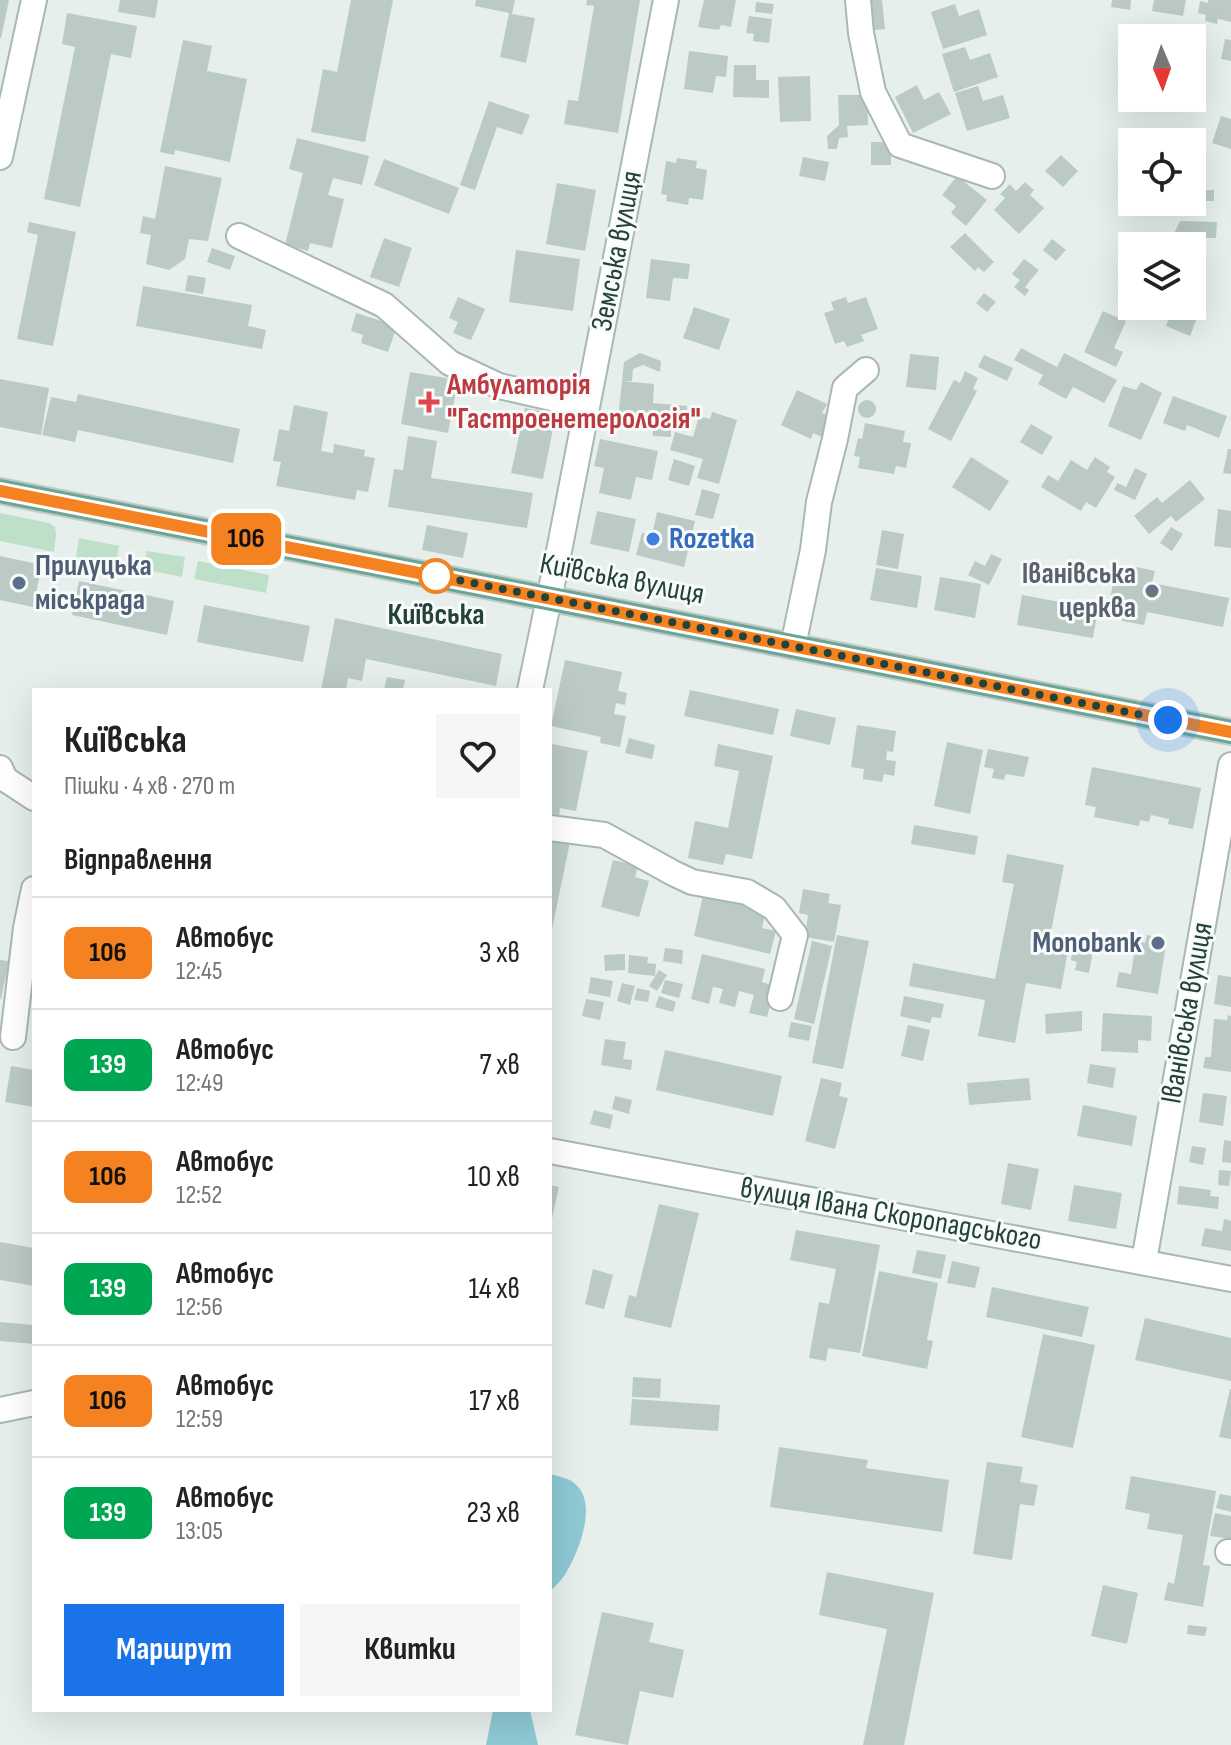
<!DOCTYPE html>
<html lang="uk">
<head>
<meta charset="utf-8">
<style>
	:root { --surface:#fff; --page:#f6f6f6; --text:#222; --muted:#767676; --line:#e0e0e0; --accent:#1a73e8 }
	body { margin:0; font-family:"Sofia Sans Condensed",sans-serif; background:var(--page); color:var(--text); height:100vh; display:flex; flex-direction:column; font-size:30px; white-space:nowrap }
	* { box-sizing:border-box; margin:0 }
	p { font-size:26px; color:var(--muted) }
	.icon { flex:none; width:44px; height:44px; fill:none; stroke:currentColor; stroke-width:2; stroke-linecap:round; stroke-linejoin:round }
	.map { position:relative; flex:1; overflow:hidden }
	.sheet { position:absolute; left:32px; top:688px; width:520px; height:1024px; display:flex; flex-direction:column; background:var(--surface); border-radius:0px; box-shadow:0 8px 32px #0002 }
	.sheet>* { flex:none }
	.badge { padding:0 16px; border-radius:12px; font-size:28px; line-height:52px }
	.needle { width:52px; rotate:178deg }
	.tools { position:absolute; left:1118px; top:24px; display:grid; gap:16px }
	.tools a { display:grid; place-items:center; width:88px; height:88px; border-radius:0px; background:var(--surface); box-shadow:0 8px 32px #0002; font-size:40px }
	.you { position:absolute; width:40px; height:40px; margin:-20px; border:6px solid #fff; border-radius:50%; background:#1a73e8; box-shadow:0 0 0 12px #1a73e833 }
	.map>.badge { position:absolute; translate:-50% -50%; box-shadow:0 0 0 4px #fff }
	h2 { padding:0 32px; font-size:30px; line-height:72px }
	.round { display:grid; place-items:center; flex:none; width:84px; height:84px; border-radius:0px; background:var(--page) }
	.overview { display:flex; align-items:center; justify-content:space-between; height:136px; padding:0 32px }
	h1 { font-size:38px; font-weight:700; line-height:60px }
	.action { display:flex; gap:16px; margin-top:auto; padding:16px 32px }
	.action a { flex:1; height:92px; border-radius:0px; background:var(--accent); color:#fff; font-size:32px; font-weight:700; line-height:92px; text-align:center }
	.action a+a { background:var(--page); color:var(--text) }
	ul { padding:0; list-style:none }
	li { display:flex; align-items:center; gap:24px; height:112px; padding:0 32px; border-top:2px solid var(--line) }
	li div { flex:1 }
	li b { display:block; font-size:30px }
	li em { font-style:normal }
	li .badge { min-width:88px; font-weight:700; text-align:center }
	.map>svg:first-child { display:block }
</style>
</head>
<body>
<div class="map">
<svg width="1231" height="1745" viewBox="0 0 1231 1745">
	<rect width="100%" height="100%" fill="#e6efeb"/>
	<path fill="#bfe0c8" d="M0,513L49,523L55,527L56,536L54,552L0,541Z
		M79,538L119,546L116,564L76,557Z
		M147,551L185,557L182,577L143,569Z
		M198,561L269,575L266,593L194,579Z"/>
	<path fill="#8ec9d4" d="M550,1474C557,1476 569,1478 574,1483C599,1502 579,1551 566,1573C562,1580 555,1586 550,1592Z
		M493,1710H530L538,1745H486Z"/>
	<path fill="#bbcac4" d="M0,0H9L1,38H0Z
		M120,0H158L155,18L118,12Z
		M351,0H393L365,142L311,132L323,69L337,72Z
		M476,0H515L512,14L535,18L526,63L500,57L509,13L475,6Z
		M587,0H640L618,133L564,124L568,100L578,101L594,6L586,5Z
		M704,0H736L731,27L721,25L719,30L698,27Z
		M863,0H882L885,29L866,31Z
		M1112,0H1131L1130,10L1111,7Z
		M1154,0H1186L1183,16L1152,11Z
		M1208,0H1231V22L1218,19L1217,24L1205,21L1206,15L1198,13L1200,1L1208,3Z
		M756,2L774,4L772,14L755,12Z
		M955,4L959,16L979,9L987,35L943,49L931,12Z
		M67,13L137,26L131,58L111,54L80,207L44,199L75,47L62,44Z
		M749,16L772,19L769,43L753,41L754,34L746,33Z
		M1178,24L1180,38H1145L1144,28Z
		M1225,39L1231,40V61L1221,59Z
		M183,40L212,46L207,71L247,79L230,162L175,150L174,155L160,152Z
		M965,47L970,60L990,53L998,77L954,92L942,54Z
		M689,51L728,56L726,77L716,76L713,93L684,89Z
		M734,65H756V80H769V98L733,97Z
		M810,76L811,121L780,122L778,77Z
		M917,85L924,100L939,92L951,114L913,133L895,97Z
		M978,86L983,101L1003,95L1010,118L967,131L955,93Z
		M838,95H867L868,125L847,126L848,137L839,138L837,149H828L827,136L839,125Z
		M489,101L530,115L522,135L497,127L475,190L460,185Z
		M1221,116L1231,119V149L1212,143Z
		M297,138L369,156L362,185L333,178L328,195L344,199L332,248L310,243L308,251L285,245L303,173L289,169Z
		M871,142H891V165H871Z
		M1061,155L1078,171L1063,187L1045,171Z
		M803,157L829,162L825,181L799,176Z
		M677,158L697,161L696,168L707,170L703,200L689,198L688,205L666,201L667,195L661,194L666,161L676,163Z
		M384,159L459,188L449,214L374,185Z
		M165,166L222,178L208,241L189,239L185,259L169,270L146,264L151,235L140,233L143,216L155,219Z
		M957,176L987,200L966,226L951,213L956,206L942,195Z
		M1025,182L1034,190L1030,195L1044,208L1019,234L994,210L1005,198L1000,194L1010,184L1016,191Z
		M557,183L596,190L585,251L546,244Z
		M1214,190V201H1192V191Z
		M1180,221L1217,222L1216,238H1197L1194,246H1181L1171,240Z
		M29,222L76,232L53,346L17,339L38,235L27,232Z
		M965,233L994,262L984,272L978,267L975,271L950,247Z
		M384,238L412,248L399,287L370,277Z
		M1052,239L1066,250L1056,261L1043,250Z
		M212,248L235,256L230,270L207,262Z
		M516,250L580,259L573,311L509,302Z
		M651,259L690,264L688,279L673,278L670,301L646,298Z
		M1024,259L1039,270L1025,287L1029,290L1025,296L1014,287L1020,280L1012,274Z
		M188,275L206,278L203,294L185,291Z
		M143,286L252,305L248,326L266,330L262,349L136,326Z
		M984,293L996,302L987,312L976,303Z
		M458,297L485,309L471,340L453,333L458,322L449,318Z
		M846,297L848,303L866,297L878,329L861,335L864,341L847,347L844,341L835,344L824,313L834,310L831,302Z
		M1192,298L1203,303L1190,336L1166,326L1173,306H1192Z
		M694,307L730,319L719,350L683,338Z
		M1103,311L1126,321L1114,348L1123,352L1116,367L1084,352Z
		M356,313L397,326L388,352L361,343L363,335L351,331Z
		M1021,348L1057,367L1064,353L1117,380L1104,403L1073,387L1066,399L1038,384L1043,375L1014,360Z
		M640,353L661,361L660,372L643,365L633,369L632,381H622L654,384L653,403L687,406V428H671V437L653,436L652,425L618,419L624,362Z
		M910,354L939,357L936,390L906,387Z
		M984,355L1013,368L1007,381L978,367Z
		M965,371L978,378L973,389L977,391L951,441L928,429L954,380L960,383Z
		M410,372L458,380L448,433L401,424Z
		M0,379L49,388L41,435L0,427Z
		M1141,382L1162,393L1141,440L1108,426L1123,386L1136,390Z
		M797,390L827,404L822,413L831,417L822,437L813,433L811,439L781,425Z
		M78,394L240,429L233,463L78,430L75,442L42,435L51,397L76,402Z
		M1173,396L1227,416L1219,438L1187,425L1185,431L1163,423Z
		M858 409a9 9 0 1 1 18 0a9 9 0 1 1-18 0Z
		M294,405L328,412L321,451L333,453L334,444L365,450L364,456L375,458L368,492L357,490L355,500L276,486L281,462L273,461L279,429L289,431Z
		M525,408L556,414L543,479L511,473Z
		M712,412L737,420L719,484L697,478L703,459L670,450L675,432L693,437L699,416L710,419Z
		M865,423L905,431L903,442L911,443L906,468L896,466L894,474L858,468L860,457L854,456L858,438L862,439Z
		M1031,424L1053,437L1042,455L1020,442Z
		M408,436L437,441L431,478L533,493L527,528L388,507L394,469L403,470Z
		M600,439L658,451L652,480L636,477L631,500L599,493L604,468L594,466Z
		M1228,449H1231V474L1223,473Z
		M971,457L1009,481L990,511L952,487Z
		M1095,457L1110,467L1107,472L1115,477L1096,508L1086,502L1081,511L1041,487L1048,475L1058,481L1071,460L1087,470Z
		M674,459L695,466L689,486L668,480Z
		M1135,468L1147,474L1135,500L1114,490L1117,483L1126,487Z
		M1190,480L1205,499L1176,522L1171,516L1149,534L1134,516L1157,497L1162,503Z
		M702,489L720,494L713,519L695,515Z
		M1218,509L1231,511V548L1214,546Z
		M597,511L636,519L629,552L590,544Z
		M657,512L695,521L684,567L636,555L642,533L652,535Z
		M427,525L468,533L463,558L422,550Z
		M1171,527L1183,534L1172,551L1160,543Z
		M882,530L904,534L898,569L876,565Z
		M991,554L1002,559L989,585L968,575L975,561L985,566Z
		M0,556L42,565L33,607L0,600Z
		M1131,566L1155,571L1152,583L1229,598L1223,627L1147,612L1144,625L1122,621L1125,607L1109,603L1115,575L1129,577Z
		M876,568L922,576L917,608L870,600Z
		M940,577L981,584L975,618L934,610Z
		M79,581L174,601L167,635L72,615Z
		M1022,595L1098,609L1093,638L1017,625Z
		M204,605L310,626L303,662L197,642Z
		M335,618L502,654L496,686L366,659L362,681L348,678L346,690H321Z
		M565,660L622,672L618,691L627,693L625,705L616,703L614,714L626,716L620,747L600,743L601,737L551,726Z
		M387,677L405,680L403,690H384Z
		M690,690L779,709L773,735L684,716Z
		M796,709L836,718L830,745L790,736Z
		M857,725L896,731L893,752L887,751L886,760L896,761L894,776L884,774L882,782L863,779L864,769L851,767Z
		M629,738L655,745L652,759L625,753Z
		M947,742L983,750L970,814L934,806Z
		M552,744L588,751L576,811L560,808L559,816L550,814V754Z
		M718,744L773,756L752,859L726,854L723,865L688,858L695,821L728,828L739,771L714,766Z
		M988,749L1029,757L1024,777L1006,774L1004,780L992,778L994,769L984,767Z
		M1092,767L1201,788L1193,829L1168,824L1169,819L1151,815L1149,822L1140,820L1139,826L1094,817L1096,807L1085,805Z
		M914,825L978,836L975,855L911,844Z
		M550,839L570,842L551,934H550Z
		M1007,854L1064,865L1050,937L1032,933L1030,943L1068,950L1061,989L1026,983L1015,1043L978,1036L985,1000L909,986L913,963L995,979L1014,884L1002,882Z
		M613,860L638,866L635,877L649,881L639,917L601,907Z
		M803,889L830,894L828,903L841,905L834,942L805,937L808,915L799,913Z
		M703,895L766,910L762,928L776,931L770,954L694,936Z
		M837,935L869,941L843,1069L812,1063Z
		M1147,935L1167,939L1158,994L1116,987L1119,972L1131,974L1136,941L1145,943Z
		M812,941L832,946L814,1024L794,1019Z
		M1073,947L1093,951L1089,973L1075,970L1077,962L1071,960Z
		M665,948L683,950L682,964L663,961Z
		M625,954V970L605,971L604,955Z
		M702,954L765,969L762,982L775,986L767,1017L749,1013L754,995L739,991L735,1007L719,1003L723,989L713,987L709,1004L691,999Z
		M629,955L648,957L647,963L656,964L655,976L628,973Z
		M0,960L9,961L1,999H0Z
		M659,970L667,975L657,991L649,986Z
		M1218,975L1231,977V1007L1214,1004Z
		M591,977L613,981L610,997L588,993Z
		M665,980L683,984L679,998L661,993Z
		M622,983L635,986L630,1005L617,1001Z
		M637,988L650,991L648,1002L634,1000Z
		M659,996L676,1002L673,1012L655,1007Z
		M904,996L944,1004L941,1018L932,1017L930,1023L900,1016Z
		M586,999L604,1002L600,1020L582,1016Z
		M1082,1011V1031L1046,1034L1045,1014Z
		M1103,1013L1152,1016L1151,1041L1138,1040V1053L1101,1051Z
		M1228,1015L1231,1016V1072L1203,1068L1205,1057H1211L1214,1019L1227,1020Z
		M791,1022L812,1026L809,1041L788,1037Z
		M908,1025L930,1030L923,1061L901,1056Z
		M605,1039L626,1042L623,1059L632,1060L631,1070L601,1065Z
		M665,1050L782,1076L773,1116L656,1090Z
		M1090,1064L1116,1068L1113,1088L1087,1083Z
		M11,1066L34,1070V1107L5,1102Z
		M821,1078L842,1083L839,1096L848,1098L835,1149L805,1141Z
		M1029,1078L1031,1100L969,1105L967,1083Z
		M1203,1093L1227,1096L1223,1126L1199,1122Z
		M615,1096L632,1100L629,1114L612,1109Z
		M1083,1105L1137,1116L1132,1146L1077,1136Z
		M594,1110L613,1115L610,1129L590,1124Z
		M1224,1140L1231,1141V1163L1222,1162Z
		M1192,1146L1206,1148L1203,1165L1189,1162Z
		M1008,1163L1039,1169L1031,1210L1001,1204Z
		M1219,1170L1231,1171L1229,1186L1218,1185Z
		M550,1185L559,1187L551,1223H550Z
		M1074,1185L1122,1193L1116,1229L1068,1221Z
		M1179,1186L1211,1190L1210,1196L1219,1197L1218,1209L1177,1204Z
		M659,1204L699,1213L671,1328L624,1317L629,1295L636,1297Z
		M1224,1219L1231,1221V1251L1201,1246L1205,1228L1222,1231Z
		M796,1230L880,1245L860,1353L828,1348L826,1361L809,1358L819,1302L829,1304L836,1269L790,1260Z
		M0,1242L34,1248V1286L0,1280Z
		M917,1250L946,1255L941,1279L912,1273Z
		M952,1261L980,1267L975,1288L947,1283Z
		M593,1269L613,1275L604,1309L585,1304Z
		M879,1271L938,1283L927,1340L933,1341L927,1369L862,1356Z
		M992,1287L1089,1307L1082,1337L986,1317Z
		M1145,1318L1231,1338V1381L1135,1360Z
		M0,1322L34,1325V1344L0,1341Z
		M1043,1334L1095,1345L1073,1448L1021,1437Z
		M633,1377L661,1379L660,1398L632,1397Z
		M1230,1389H1231V1439L1219,1437Z
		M632,1399L720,1405L718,1431L630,1425Z
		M779,1447L868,1460L866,1468L949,1480L942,1532L770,1507Z
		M987,1462L1023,1467L1020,1482L1038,1485L1034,1506L1020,1504L1012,1560L973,1554Z
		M1131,1476L1216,1491L1203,1565L1210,1566L1203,1607L1164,1600L1168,1582L1174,1584L1183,1535L1147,1529L1150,1514L1125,1509Z
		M1220,1494L1231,1496V1512L1216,1508Z
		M1215,1513L1231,1516V1539L1210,1536Z
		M827,1572L934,1593L904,1745H863L887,1629L819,1615Z
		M1103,1585L1138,1593L1127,1644L1091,1636Z
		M602,1612L654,1623L649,1642L684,1650L673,1698L640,1691L628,1745L575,1735Z
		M1188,1625L1207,1627L1205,1636L1187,1634Z"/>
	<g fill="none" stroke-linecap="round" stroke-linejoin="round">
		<defs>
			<path id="minor" d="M858,0L861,33L873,92L900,145L992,176
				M0,157L34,0
				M239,236L384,305L450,363L499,386L565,401L585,413
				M793,646L813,550L819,502L835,439L845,388L866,370
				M530,690L560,546L666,0
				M0,768L5,779L34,798
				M550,828L604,835L673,873L692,882L747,892L774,908L795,935L780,998
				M13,1037L26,928L34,889
				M550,1151L1231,1279
				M1144,1261L1231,765
				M0,1410L34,1403
				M1228,1552H1231"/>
			<path id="major" d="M0,491L1231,732"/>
		</defs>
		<use href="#minor" stroke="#a8b8b2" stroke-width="28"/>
		<use href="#major" stroke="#c2cac8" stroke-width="28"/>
		<use href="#minor" stroke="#fff" stroke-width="24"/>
		<use href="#major" stroke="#6aa596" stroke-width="24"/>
	</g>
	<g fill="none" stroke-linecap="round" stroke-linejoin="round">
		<defs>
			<path id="line" d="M0,491L1231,732"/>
		</defs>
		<use href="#line" stroke="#fff" stroke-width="18"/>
		<use href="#line" stroke="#f58220" stroke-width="12"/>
		<path stroke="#24423a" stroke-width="8" stroke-dasharray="0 14.4" d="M436,576L427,574L1168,720"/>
	</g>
	<path fill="#e0444e" stroke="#f7fbf9" stroke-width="3" d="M425 390h8v8h8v8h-8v8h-8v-8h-8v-8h8z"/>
	<circle fill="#3f7fe0" stroke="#f7fbf9" stroke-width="3" cx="653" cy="539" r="8"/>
	<circle fill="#fff" stroke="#f58220" stroke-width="4" cx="436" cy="576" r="16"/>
	<g fill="#5c6f8a" stroke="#f7fbf9" stroke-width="3">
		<circle cx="19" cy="583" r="8"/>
		<circle cx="1158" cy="943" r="8"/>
	</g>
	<circle fill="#6b7280" stroke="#f7fbf9" stroke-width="3" cx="1152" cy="591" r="8"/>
	<g text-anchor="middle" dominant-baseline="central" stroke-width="6" stroke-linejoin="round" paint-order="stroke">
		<g font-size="30" fill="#24423a" stroke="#f7fbf9">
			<text transform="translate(617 251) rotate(-79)">Земська вулиця</text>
			<text transform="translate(622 579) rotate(11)">Київська вулиця</text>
			<text transform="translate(1187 1013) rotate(-80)">Іванівська вулиця</text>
			<text transform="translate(891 1214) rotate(10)">вулиця Івана Скоропадського</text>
		</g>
		<g font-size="30" font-weight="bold" fill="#be3a42" stroke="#f7fbf9" text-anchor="start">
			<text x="447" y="385">Амбулаторія<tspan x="447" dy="34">"Гастроенетерологія"</tspan></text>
		</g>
		<g font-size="30" font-weight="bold" fill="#366cbe" stroke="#f7fbf9" text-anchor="start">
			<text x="669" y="539">Rozetka</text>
		</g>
		<g font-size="30" font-weight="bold" fill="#4e5e75" stroke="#f7fbf9" text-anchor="start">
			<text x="35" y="566">Прилуцька<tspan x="35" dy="34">міськрада</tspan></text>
			<text x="1142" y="943" text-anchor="end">Monobank</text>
		</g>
		<g font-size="30" font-weight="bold" fill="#5b616d" stroke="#f7fbf9" text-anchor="end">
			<text x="1136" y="574">Іванівська<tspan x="1136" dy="34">церква</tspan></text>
		</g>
		<g font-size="30" font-weight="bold" fill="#24423a" stroke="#f7fbf9">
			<text x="436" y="615">Київська</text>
		</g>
	</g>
</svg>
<div class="tools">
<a><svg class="needle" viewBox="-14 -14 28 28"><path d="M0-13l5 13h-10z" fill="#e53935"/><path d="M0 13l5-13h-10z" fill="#767676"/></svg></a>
<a><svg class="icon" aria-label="locate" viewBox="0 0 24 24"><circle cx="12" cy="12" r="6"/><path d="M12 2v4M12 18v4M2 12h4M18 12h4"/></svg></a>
<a><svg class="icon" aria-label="layers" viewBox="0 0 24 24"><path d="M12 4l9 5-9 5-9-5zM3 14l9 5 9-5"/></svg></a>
</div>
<div class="you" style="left:1168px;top:720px"></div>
<b class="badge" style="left:246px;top:539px;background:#f58220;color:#111">106</b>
<section class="sheet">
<div class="overview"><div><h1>Київська</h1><p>Пішки · 4 хв · 270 m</p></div><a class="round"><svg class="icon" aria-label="heart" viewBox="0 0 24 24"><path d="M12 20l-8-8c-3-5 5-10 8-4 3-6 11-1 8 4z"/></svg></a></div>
<h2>Відправлення</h2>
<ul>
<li><span class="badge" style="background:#f58220;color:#111">106</span><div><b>Автобус</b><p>12:45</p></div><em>3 хв</em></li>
<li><span class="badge" style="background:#00a651;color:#fff">139</span><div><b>Автобус</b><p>12:49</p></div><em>7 хв</em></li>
<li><span class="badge" style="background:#f58220;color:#111">106</span><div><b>Автобус</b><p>12:52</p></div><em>10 хв</em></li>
<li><span class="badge" style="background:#00a651;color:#fff">139</span><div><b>Автобус</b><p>12:56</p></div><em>14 хв</em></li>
<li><span class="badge" style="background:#f58220;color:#111">106</span><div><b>Автобус</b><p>12:59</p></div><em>17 хв</em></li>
<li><span class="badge" style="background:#00a651;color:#fff">139</span><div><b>Автобус</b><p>13:05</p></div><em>23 хв</em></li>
</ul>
<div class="action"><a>Маршрут</a><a>Квитки</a></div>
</section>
</div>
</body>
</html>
